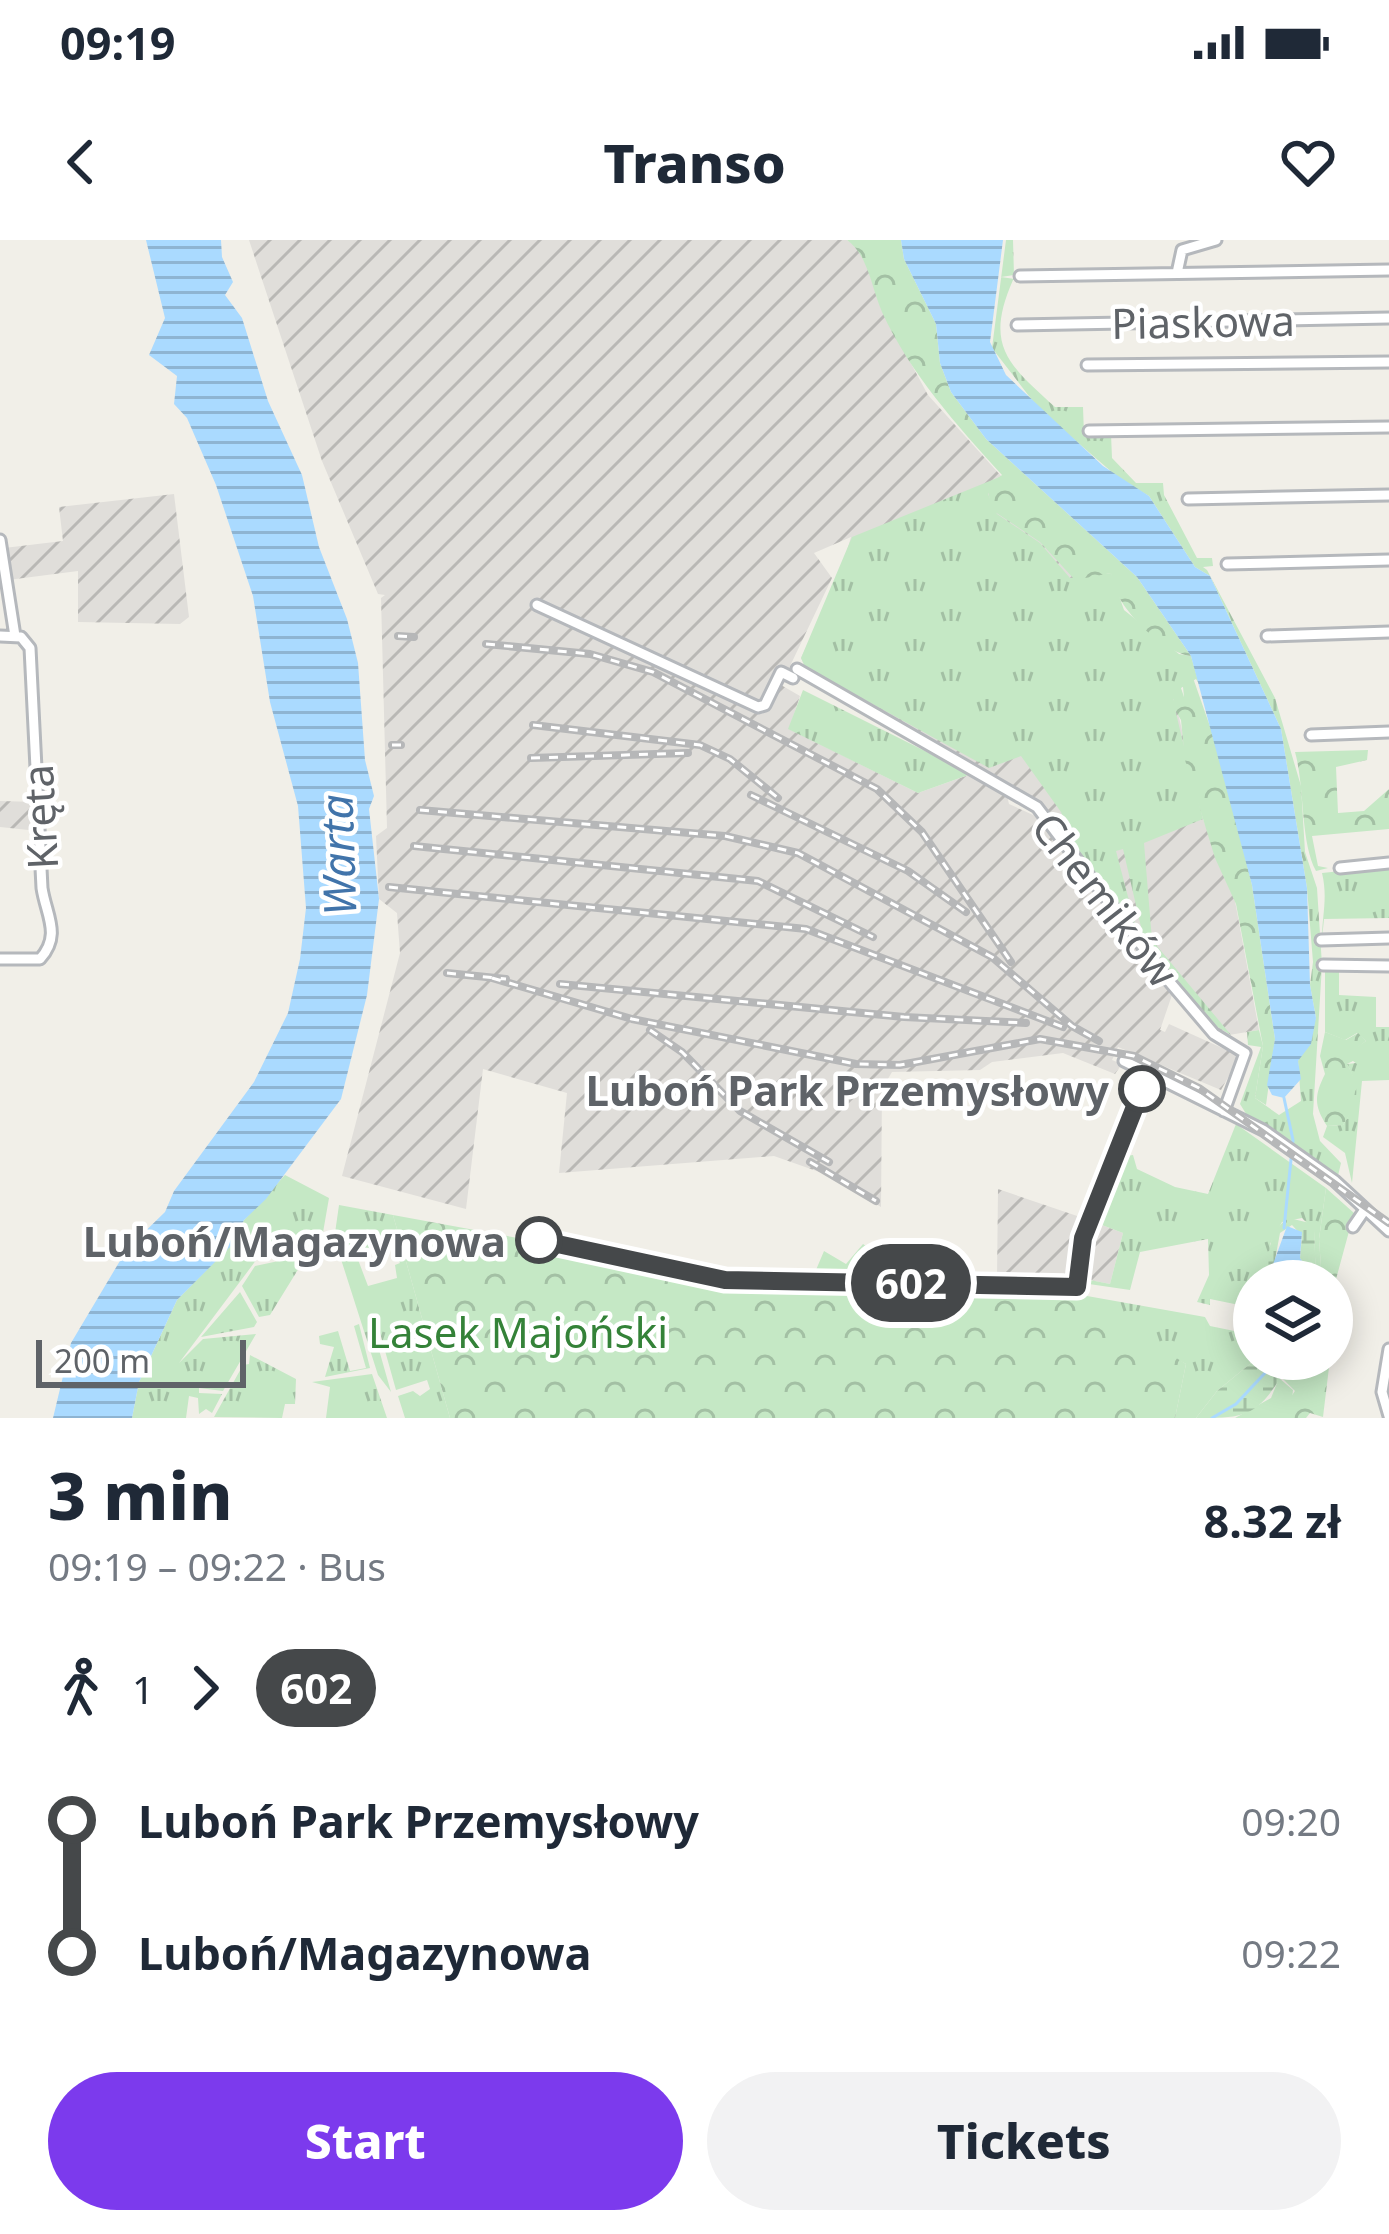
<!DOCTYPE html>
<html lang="en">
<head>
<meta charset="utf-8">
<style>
	:root { --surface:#fff; --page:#f2f2f3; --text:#1f2937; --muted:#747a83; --accent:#7c3aed }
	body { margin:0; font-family:"Noto Sans",sans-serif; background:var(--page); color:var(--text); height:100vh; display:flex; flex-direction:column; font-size:45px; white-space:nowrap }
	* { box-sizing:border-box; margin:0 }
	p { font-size:39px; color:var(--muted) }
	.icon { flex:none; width:66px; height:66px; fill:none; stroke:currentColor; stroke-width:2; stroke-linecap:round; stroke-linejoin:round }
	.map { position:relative; height:1178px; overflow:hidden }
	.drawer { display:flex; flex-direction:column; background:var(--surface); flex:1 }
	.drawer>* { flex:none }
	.badge { padding:0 24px; border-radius:39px; font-size:42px; line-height:78px }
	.fabs { position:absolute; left:1233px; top:1020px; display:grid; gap:24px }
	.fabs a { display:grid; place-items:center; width:120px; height:120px; border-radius:50%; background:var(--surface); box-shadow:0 6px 30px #0003; font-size:60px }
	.scale { position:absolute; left:36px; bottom:30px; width:210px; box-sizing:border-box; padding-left:12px; border:6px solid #5f6368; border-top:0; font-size:33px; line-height:42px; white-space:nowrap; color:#5f6368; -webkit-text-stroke:9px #fff; paint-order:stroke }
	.map>.badge { position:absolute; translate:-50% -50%; box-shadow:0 0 0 6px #fff }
	.legs { display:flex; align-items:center; gap:18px; height:132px; padding:0 48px; font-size:39px }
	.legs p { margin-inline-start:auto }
	.headline { display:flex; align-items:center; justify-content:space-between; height:204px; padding:0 48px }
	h1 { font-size:66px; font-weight:800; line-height:90px }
	.action { display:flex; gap:24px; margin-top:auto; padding:24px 48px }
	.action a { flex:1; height:138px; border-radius:72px; background:var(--accent); color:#fff; font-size:48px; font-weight:800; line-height:138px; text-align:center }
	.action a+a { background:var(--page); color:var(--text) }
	ul { padding:0 48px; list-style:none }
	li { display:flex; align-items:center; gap:42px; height:132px; font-size:45px }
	li i { display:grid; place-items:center; width:18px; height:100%; margin:0 15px; background:currentColor }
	li i::after { content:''; width:30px; height:30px; margin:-15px; border:9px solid; border-radius:50%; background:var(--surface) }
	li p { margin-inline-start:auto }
	li:first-child i { background:linear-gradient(#0000 50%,currentColor 0) }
	li:last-child i { background:linear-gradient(currentColor 50%,#0000 0) }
	.status { display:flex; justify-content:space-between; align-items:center; height:84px; padding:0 60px; background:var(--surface); direction:ltr }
	.status svg { height:33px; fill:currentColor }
	header { display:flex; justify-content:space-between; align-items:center; height:156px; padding:0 48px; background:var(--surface); font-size:54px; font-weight:800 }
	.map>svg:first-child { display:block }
</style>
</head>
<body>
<div class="status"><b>09:19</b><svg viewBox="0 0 49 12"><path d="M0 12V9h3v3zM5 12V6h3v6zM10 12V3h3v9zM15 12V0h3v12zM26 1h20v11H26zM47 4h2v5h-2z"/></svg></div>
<header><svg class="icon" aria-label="back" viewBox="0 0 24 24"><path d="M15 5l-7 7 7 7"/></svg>Transo<svg class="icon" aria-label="heart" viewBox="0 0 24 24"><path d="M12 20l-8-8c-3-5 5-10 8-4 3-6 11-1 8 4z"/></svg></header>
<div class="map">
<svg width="1389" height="1178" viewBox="0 0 1389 1178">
	<defs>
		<pattern id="industrial-furrows" width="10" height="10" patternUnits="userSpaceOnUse" patternTransform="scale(3)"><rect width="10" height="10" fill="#e0deda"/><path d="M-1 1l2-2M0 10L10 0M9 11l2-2" fill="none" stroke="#b9b8b5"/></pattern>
		<pattern id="grass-tufts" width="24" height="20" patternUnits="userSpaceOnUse" patternTransform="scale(3)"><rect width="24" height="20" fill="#c5e8c5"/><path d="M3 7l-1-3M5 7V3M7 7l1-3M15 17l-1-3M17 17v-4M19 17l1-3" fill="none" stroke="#a3c0a4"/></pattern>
		<pattern id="forest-crowns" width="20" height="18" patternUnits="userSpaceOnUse" patternTransform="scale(3)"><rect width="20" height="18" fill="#c5e8c5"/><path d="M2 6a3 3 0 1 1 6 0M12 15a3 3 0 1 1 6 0" fill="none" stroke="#a3c0a4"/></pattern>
		<pattern id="wetland-marsh" width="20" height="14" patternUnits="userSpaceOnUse" patternTransform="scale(3)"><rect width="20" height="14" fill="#c5e8c5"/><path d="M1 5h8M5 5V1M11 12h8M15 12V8" fill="none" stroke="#a3c0a4"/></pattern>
		<pattern id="water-rules" width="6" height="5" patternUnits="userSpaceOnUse" patternTransform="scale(3)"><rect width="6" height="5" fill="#aadaff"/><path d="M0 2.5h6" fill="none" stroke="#8eb4d2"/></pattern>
	</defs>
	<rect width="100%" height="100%" fill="#f1efe8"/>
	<path fill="url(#industrial-furrows)" d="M249,0H847L862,11L881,68L928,155L1165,418L1203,579L1235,661L1259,790L1223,796L1216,790L1045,566L805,427L801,418L839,337L851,297L814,313L832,338L781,445L800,456L789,489L918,553L974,533L1007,556L1009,564L1042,579L1172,755L1160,790L1165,792L1169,784L1240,816L1221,850L1118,807L1112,820L1122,824L1115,834L1063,813L992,822L980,830L892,832L882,849L881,967L825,934L774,916L559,933L567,853L483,829L466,969L342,936L400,713L397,673L379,659L376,596L387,588L381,358L385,355L378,354L322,221Z
		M174,254L189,377L180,384L78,382V331L8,340L4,308L63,301L59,267Z
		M0,561L36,562L38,591L0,587Z
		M998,949L1086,979L1065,1038H997Z
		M1094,982L1123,993L1110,1044L1090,1040L1084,1031Z"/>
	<path fill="url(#grass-tufts)" d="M1006,0H1013L1014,35L1001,37L1022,40H1013C984,106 1008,124 1055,167H1083L1084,194H1111L1112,218L1136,243H1163L1164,255L1197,318H1212L1213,326L1203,327L1207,330L1275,458L1301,546L1305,612L1317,648L1322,725L1313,874L1320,901L1341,923L1337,940L1248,877L1240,864L1261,807L1248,805L1247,792L1259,790L1263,806L1255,858L1279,875L1301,861L1298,821L1316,778L1310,745L1313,722L1307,648L1281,489L1210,336L1195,327L1149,256L1121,240L1039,169L992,108Z
		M1002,236L988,254L997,274L1040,303L1070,338L1111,333L1124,370L1179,414L1191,416L1199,444L1196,439L1181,448L1184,457L1173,459C1181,497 1192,537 1203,579L1144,603L1152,700L1231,795L1214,785L1144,700L1123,609L1116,611L1137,691L1072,602L1061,572L1021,516L989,528L805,427L801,418L852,297Z
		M803,450L971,534L918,553L788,489Z
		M1389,626V678L1324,679L1322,699C1322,675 1328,658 1322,633Z
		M1325,729H1339V755L1376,757V787H1389V840L1362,841L1352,943L1345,913L1323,897L1327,886L1343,885C1357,864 1359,845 1347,824L1356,823L1357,807L1366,801L1357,793L1345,800L1325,792Z
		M1236,884L1326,948L1319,999L1322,1041H1316L1314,990L1302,978L1282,982L1270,1004L1269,1041H1254V1068L1210,1059V1065L1197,1062L1209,1035L1208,999L1140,1012L1130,1050L1089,1044L1082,1021L1090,1040L1110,1044L1123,993L1094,982L1083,1017L1118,917L1133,915L1137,929L1175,947L1208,954Z
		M285,935L329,958L321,1004C303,1016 272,1022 251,1009L257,1019L179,1123L203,1099L256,1094L223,1151L199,1148V1153L222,1154L212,1173L206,1169L199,1174L198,1158L189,1156L186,1178H132L139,1142L177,1060L230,1006L244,980Z
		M339,965L393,975L450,1178H405L398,1156L413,1151L420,1156L430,1149L427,1140L396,1150L375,1075L370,1078L391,1152L378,1135L339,1013L357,1017L368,1046L397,1038L395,1025L400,1023L390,1007L373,1012L338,1006L334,1000Z
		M878,1002H885V1027L878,1037H813L824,1011L846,1024L863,1004L872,1010Z
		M307,1015L270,1075L259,1077L242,1046L255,1026Z
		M1059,1051L1205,1077L1210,1086L1254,1095L1256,1119L1217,1151L1196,1178H1175L1186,1124L1068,1063Z
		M240,1052L257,1082L254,1087L201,1097Z
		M359,1084L370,1128L325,1137L334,1107L320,1104L319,1096L338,1091L350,1131L366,1128L354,1086Z
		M250,1115L296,1139L295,1164H285L282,1178L214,1177L243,1125L249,1124Z
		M372,1134L387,1178H326L330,1147L312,1142Z
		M1279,1138L1293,1150L1290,1178H1235L1271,1158Z"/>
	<path fill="url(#forest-crowns)" d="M847,0H901L904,19L936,84L940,123L951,152L986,199L1137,337L1191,416C1162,413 1112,364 1111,333L1075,340L1040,302L992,270L987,246L1002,235C956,184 911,135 882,72C871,46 868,15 847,0Z
		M1192,435L1220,515L1252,645L1275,799L1266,865L1255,858L1263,806L1236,664L1215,618L1185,520L1181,480L1172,465L1174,457H1184L1182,437Z
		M1368,510L1367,520L1336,527L1338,573L1364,571L1389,549V589L1312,596L1318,626L1328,628L1316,631C1300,601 1305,548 1295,512Z
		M1325,792L1346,800L1358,793L1366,801L1357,808L1366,821L1365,830L1353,821L1347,824C1361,848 1359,861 1343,885L1327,886C1314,866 1314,856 1325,834L1320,816Z
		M1326,948L1354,973L1332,1054V1041H1322L1319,999Z
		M393,975L572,1008L701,1045L1059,1051C1095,1080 1144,1097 1186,1124L1175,1178H450Z
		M1292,1119H1330L1323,1177L1310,1173L1306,1178H1290L1289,1160L1306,1134Z"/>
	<path fill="url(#wetland-marsh)" d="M1289,978L1314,984L1316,1041H1301L1308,1030L1300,1018L1302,996L1292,985L1280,993L1275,1020L1279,1041H1269C1268,1018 1266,992 1289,978Z
		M1256,1119H1292L1306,1134V1147L1296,1152L1281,1137C1256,1177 1244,1178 1196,1178L1217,1151Z"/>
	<path fill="url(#water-rules)" d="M146,0H221L222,17L233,42L225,55L242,78L268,161L302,235L319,307L347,379L358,423L365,520L374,556L369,569L379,659L367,755L341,859L266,959L244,980L231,1006L177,1060L139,1142L132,1178H53L71,1103L127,1009L165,972L174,951L254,842L288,773L300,719L306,668L298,566L270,462L253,356L216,245L187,178L174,164L177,136L149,115L165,78Z
		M901,0H1003L990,102L1006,135L1103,226L1149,256L1195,327L1210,336L1281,489L1307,648L1310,745L1316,778L1311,804L1298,821L1301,839L1284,858L1272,855L1267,845L1275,799L1252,645L1191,416L1137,337L986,199L951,152L940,123L936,84L904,19Z
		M1287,986L1302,992L1300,1018L1308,1030L1301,1041H1279L1272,1027Z"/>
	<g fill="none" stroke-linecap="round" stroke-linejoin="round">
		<path stroke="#aadaff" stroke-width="3" d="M1284,988L1293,900L1284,858
			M1212,1178L1236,1164L1278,1119"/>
		<defs>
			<path id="minor" d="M1177,33L1182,10L1216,0
				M1020,36L1389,30
				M1017,85L1389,78
				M1087,125L1389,122
				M1089,191L1389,187
				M1188,259L1389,255
				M0,300L15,396
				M1227,324L1389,320
				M537,365L758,467L765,465L781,432L793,438
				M0,396L21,397L30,408L42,648C46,675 62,695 40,719H0
				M1267,396L1389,392
				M797,429L1037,567L1168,740L1214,794L1245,813L1224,871
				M1311,495L1389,492
				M1340,628L1389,623
				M1321,700L1389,698
				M1323,725L1389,726
				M1124,821L1263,890L1335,941L1389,991
				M1353,987L1364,971
				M1389,1109L1382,1152L1389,1176"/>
		</defs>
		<use href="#minor" stroke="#b5b8bc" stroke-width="15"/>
		<use href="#minor" stroke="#fff" stroke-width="9"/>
		<defs>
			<path id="rail" d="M398,396L414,397
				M486,404L590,414L653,432L877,549L922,592L1011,722
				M533,485L700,505L730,519L778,558
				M392,505H401
				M531,518L688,513
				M751,555L908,631L966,672
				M420,570L725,596L798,613L992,717L1072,786L1099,801
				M414,606L758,641L873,697
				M389,647L806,689L1063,787
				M447,733L506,739
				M492,738L632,779L856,824L900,825L1040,799L1134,816L1199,848L1389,983
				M560,744L904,777L1026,783
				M650,790L682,812L740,871L829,922
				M810,922L876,961"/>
		</defs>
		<use href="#rail" stroke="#b6b7b8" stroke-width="8"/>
		<use href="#rail" stroke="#fff" stroke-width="3" stroke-dasharray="9" stroke-linecap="butt"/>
	</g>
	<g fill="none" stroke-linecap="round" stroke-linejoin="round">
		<defs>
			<path id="line-1" d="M539,1000L725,1040L1077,1047L1083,998L1142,849"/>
		</defs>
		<use href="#line-1" stroke="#fff" stroke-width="27"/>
		<use href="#line-1" stroke="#45484a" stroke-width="18"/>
	</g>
	<g fill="#fff" stroke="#45484a" stroke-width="6">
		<circle cx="1142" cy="849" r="21"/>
		<circle cx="539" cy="1000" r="21"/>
	</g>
	<g text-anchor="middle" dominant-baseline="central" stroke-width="9" stroke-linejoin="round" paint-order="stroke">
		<g font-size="42" fill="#5f6368" stroke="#fff">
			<text transform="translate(1203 81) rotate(-1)">Piaskowa</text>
			<text transform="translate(39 577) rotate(-93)">Kręta</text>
			<text transform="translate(1106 659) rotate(52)">Chemików</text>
		</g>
		<g font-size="42" font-weight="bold" fill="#5f6368" stroke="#fff" text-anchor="end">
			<text x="1109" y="849">Luboń Park Przemysłowy</text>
			<text x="506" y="1000">Luboń/Magazynowa</text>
		</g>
		<g font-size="42" fill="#348238" stroke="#fff">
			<text x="518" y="1091">Lasek Majoński</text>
		</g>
		<g font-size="45" font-style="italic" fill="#4174aa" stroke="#fff">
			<text transform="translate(337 615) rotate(-92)">Warta</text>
		</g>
	</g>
</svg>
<div class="fabs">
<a><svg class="icon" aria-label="layers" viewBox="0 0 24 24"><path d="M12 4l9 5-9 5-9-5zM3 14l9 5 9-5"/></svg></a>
</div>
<div class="scale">200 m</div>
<b class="badge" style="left:911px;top:1043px;background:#45484a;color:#fff">602</b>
</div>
<section class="drawer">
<div class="headline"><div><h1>3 min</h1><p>09:19 – 09:22 · Bus</p></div><b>8.32 zł</b></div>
<div class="legs"><svg class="icon" aria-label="walk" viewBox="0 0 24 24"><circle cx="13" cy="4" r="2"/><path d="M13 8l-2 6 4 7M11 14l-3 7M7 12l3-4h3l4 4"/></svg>1<svg class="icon" aria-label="forward" viewBox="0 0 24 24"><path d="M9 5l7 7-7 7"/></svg><b class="badge" style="background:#45484a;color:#fff">602</b></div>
<ul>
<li><i style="color:#45484a"></i><b>Luboń Park Przemysłowy</b><p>09:20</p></li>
<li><i style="color:#45484a"></i><b>Luboń/Magazynowa</b><p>09:22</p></li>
</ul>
<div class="action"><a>Start</a><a>Tickets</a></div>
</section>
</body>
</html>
